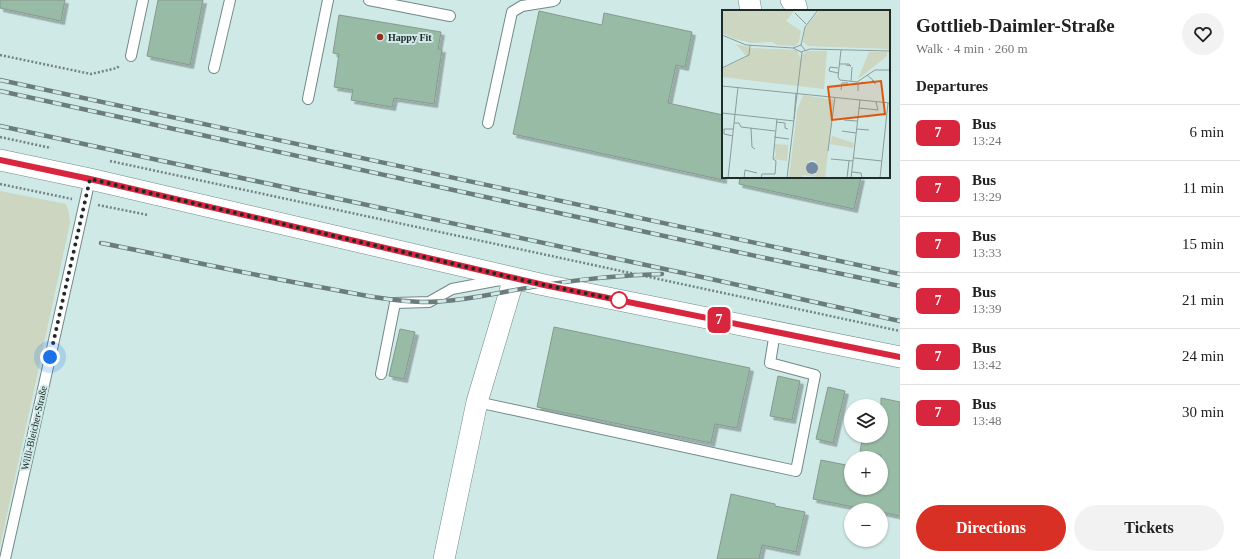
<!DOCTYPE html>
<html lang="en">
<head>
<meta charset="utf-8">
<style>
	:root { --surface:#fff; --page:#f2f2f2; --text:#222; --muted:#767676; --line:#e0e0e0; --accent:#d93025 }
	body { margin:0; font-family:"Times New Roman",serif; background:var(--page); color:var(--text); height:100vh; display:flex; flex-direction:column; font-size:15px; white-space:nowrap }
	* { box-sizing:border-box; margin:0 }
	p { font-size:13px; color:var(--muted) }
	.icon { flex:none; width:22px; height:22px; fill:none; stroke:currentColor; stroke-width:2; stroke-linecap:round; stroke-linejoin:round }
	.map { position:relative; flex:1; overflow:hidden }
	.drawer { display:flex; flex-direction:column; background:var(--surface); width:340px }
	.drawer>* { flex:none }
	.badge { padding:0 8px; border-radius:6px; font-size:14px; line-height:26px }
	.buttons { position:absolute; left:844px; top:399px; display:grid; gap:8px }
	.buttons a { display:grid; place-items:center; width:44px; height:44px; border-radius:50%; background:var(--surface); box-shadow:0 1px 3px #0004; font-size:20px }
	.you { position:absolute; width:20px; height:20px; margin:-10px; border:3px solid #fff; border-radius:50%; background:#1a73e8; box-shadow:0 0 0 6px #1a73e833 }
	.map>.badge { position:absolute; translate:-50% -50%; box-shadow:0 0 0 2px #fff }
	h2 { padding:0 16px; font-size:15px; line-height:36px }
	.round { display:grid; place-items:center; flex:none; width:42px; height:42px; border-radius:21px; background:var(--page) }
	.overview { display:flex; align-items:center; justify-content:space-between; height:68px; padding:0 16px }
	h1 { font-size:19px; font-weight:600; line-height:30px }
	.primary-button { display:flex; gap:8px; margin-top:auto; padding:8px 16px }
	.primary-button a { flex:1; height:46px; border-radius:24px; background:var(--accent); color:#fff; font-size:16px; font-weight:600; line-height:46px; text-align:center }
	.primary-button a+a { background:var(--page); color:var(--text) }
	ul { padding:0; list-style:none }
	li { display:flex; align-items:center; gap:12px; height:56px; padding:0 16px; border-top:1px solid var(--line) }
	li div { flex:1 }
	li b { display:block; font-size:15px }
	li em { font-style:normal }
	li .badge { min-width:44px; font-weight:700; text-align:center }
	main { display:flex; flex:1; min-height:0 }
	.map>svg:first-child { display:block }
</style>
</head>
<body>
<main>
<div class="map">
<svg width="900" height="559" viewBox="0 0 900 559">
	<defs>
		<filter id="shadow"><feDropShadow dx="3.5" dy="3.5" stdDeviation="0" flood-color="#0004"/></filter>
	</defs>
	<rect width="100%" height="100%" fill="#cfe9e7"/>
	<path fill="#ccd6c0" d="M0,191L66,204L69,213L70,223L0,547Z"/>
	<path fill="#98bba6" stroke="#86998d" filter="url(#shadow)" d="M0,0H65L61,21L0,8Z
		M158,0H203L190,65L147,56Z
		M539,11L602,25L604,13L692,32L685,67L676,65L668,103L723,115V180L513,134Z
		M339,15L441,32L438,49H442L434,104L394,98L392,107L351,100L353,90L334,87L339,54L333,53Z
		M740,177H861L854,209L739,184Z
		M554,327L750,368L737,428L715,424L711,443L537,407Z
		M400,329L415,332L404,379L389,376Z
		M778,376L800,381L792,420L770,416Z
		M828,387L845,391L833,443L816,439Z
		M881,398L900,402V516L881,512V510H869L813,499L821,460L851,466V488H881V455L860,451L863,436H881Z
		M731,494L775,504V506L805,512L796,552L762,545L759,559H717Z"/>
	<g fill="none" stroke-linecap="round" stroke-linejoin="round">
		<defs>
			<path id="lane" d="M369,0L450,16
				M131,56L143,0
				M214,68L230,0
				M308,99L328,0
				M488,123L512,12L522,6L553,1L555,0
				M381,374L395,303L429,302L452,289L500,280
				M477,402L796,471L815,375L770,363L775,332
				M5,559L90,179"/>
			<path id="street" d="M749,0L751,11
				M791,0L796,6L797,11
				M0,160L90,179L544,285L900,357
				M444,559L477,402L514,278"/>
		</defs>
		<use href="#lane" stroke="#718987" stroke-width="12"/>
		<use href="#street" stroke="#718987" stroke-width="22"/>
		<path stroke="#728382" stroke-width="2.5" stroke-dasharray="2 2" stroke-linecap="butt" d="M0,55L91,74L117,68L120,65
			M0,137L51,148
			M110,161L900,331
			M0,184L72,199
			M98,205L148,215"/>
		<use href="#lane" stroke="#fff" stroke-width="10"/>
		<use href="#street" stroke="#fff" stroke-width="21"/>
		<defs>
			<path id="rail" d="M0,80L900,274
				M0,91L765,258L900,286
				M0,126L711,279L900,321
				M101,243C172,257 243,273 314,286C350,292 385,301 422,302C463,302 504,291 544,285C583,279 622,275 662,274"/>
		</defs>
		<use href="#rail" stroke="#6b7c7a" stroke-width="4.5"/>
		<use href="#rail" stroke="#cfe9e7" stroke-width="3" stroke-dasharray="9" stroke-linecap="butt"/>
	</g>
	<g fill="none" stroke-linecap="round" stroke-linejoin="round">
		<defs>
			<path id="line" d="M0,160L90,179L544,285L900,357"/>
		</defs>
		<use href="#line" stroke="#fff" stroke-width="9"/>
		<use href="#line" stroke="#d7263d" stroke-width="6"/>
		<path stroke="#202a29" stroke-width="4" stroke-dasharray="0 7.2" d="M50,357L90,179L544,285L619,300"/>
	</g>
	<circle fill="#982f1c" stroke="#cfe9e7" stroke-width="1.5" cx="380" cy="37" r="4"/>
	<circle fill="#fff" stroke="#d7263d" stroke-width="2" cx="619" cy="300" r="8"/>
	<g text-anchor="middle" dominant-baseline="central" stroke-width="4" stroke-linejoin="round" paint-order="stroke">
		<g font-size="10" font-weight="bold" fill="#202a29" stroke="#cfe9e7" text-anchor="start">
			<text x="388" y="37">Happy Fit</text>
		</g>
		<g font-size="10" fill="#202a29" stroke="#cfe9e7">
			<text transform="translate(34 428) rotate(-77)">Willi-Bleicher-Straße</text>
		</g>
	</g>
	<g transform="translate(722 10)">
		<rect width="168" height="168" fill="#cfe9e7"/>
		<path d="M0,0H73L64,11L79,21L77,32L73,36L55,35L50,32L30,33L13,29L0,23ZM98,0H168V39L86,36L81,32L83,18ZM14,34L29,38L75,40L78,48L84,41H105L102,79L0,67V59L25,47ZM147,42H165V46L136,69ZM81,85L112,90L103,168L81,165L80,168H67L75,101ZM87,151L92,150L95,153L94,165L87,164L84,158ZM110,126L132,133L131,138L108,134ZM52,134L66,135L65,151L51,149L54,145Z" fill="#ccd6c0" fill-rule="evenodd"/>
		<path d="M84 158a6 6 0 1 1 12 0a6 6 0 1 1-12 0Z" fill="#7289a4"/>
		<path fill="none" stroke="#899d9b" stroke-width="1" d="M73,3L84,14M0,25L24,35L71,38L79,35L83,40M79,35L83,17L96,0M71,38L79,42L88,39L168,41M119,40L116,67L118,70L135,72L153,60H168M117,54H127L129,56L124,55M0,58L27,45L28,35M116,63L107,61L108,57L116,58M145,65L153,72V74L150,70M129,71L130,57M0,76L168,93M119,80L120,73H126M136,81V74L141,72M137,98L156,100L154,92M0,103L72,111M72,109L74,83M122,110L135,111M54,112L63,113V118L66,119M12,113H17L19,117L53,121M29,118L30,137L33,139M135,119L147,120M120,121L134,123M11,126L2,124V119H11M52,127L67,129M106,141L113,87M132,148L160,151M109,149L131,151M130,162L139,163L140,168M6,168L16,77M22,168L23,160L35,163M39,168L40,164H53L54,151L51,149L55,109M65,168L80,42M125,168L127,151M129,168L138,90M158,168L166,93"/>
		<path fill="#de570d" fill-opacity="0.15" stroke="#de570d" stroke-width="2" d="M159,71L163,104L110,110L106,77Z"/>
		<rect width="168" height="168" fill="none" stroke="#202a29" stroke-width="2"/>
	</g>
</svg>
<div class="buttons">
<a><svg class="icon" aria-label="layers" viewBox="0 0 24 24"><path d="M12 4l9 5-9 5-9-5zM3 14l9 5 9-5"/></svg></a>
<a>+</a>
<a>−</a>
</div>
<div class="you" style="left:50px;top:357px"></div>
<b class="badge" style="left:719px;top:320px;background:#d7263d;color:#fff">7</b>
</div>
<section class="drawer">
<div class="overview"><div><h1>Gottlieb-Daimler-Straße</h1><p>Walk · 4 min · 260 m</p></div><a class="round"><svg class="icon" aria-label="heart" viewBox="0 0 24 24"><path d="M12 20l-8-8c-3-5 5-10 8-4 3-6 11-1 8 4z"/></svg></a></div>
<h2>Departures</h2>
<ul>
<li><span class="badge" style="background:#d7263d;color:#fff">7</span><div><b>Bus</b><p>13:24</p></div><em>6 min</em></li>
<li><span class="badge" style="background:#d7263d;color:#fff">7</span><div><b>Bus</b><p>13:29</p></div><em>11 min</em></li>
<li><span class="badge" style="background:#d7263d;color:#fff">7</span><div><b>Bus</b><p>13:33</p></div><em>15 min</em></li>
<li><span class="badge" style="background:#d7263d;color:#fff">7</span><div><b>Bus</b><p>13:39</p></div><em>21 min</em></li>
<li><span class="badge" style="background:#d7263d;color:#fff">7</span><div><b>Bus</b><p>13:42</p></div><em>24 min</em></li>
<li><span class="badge" style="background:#d7263d;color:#fff">7</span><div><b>Bus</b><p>13:48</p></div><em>30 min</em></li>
</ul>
<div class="primary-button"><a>Directions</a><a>Tickets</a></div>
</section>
</main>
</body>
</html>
